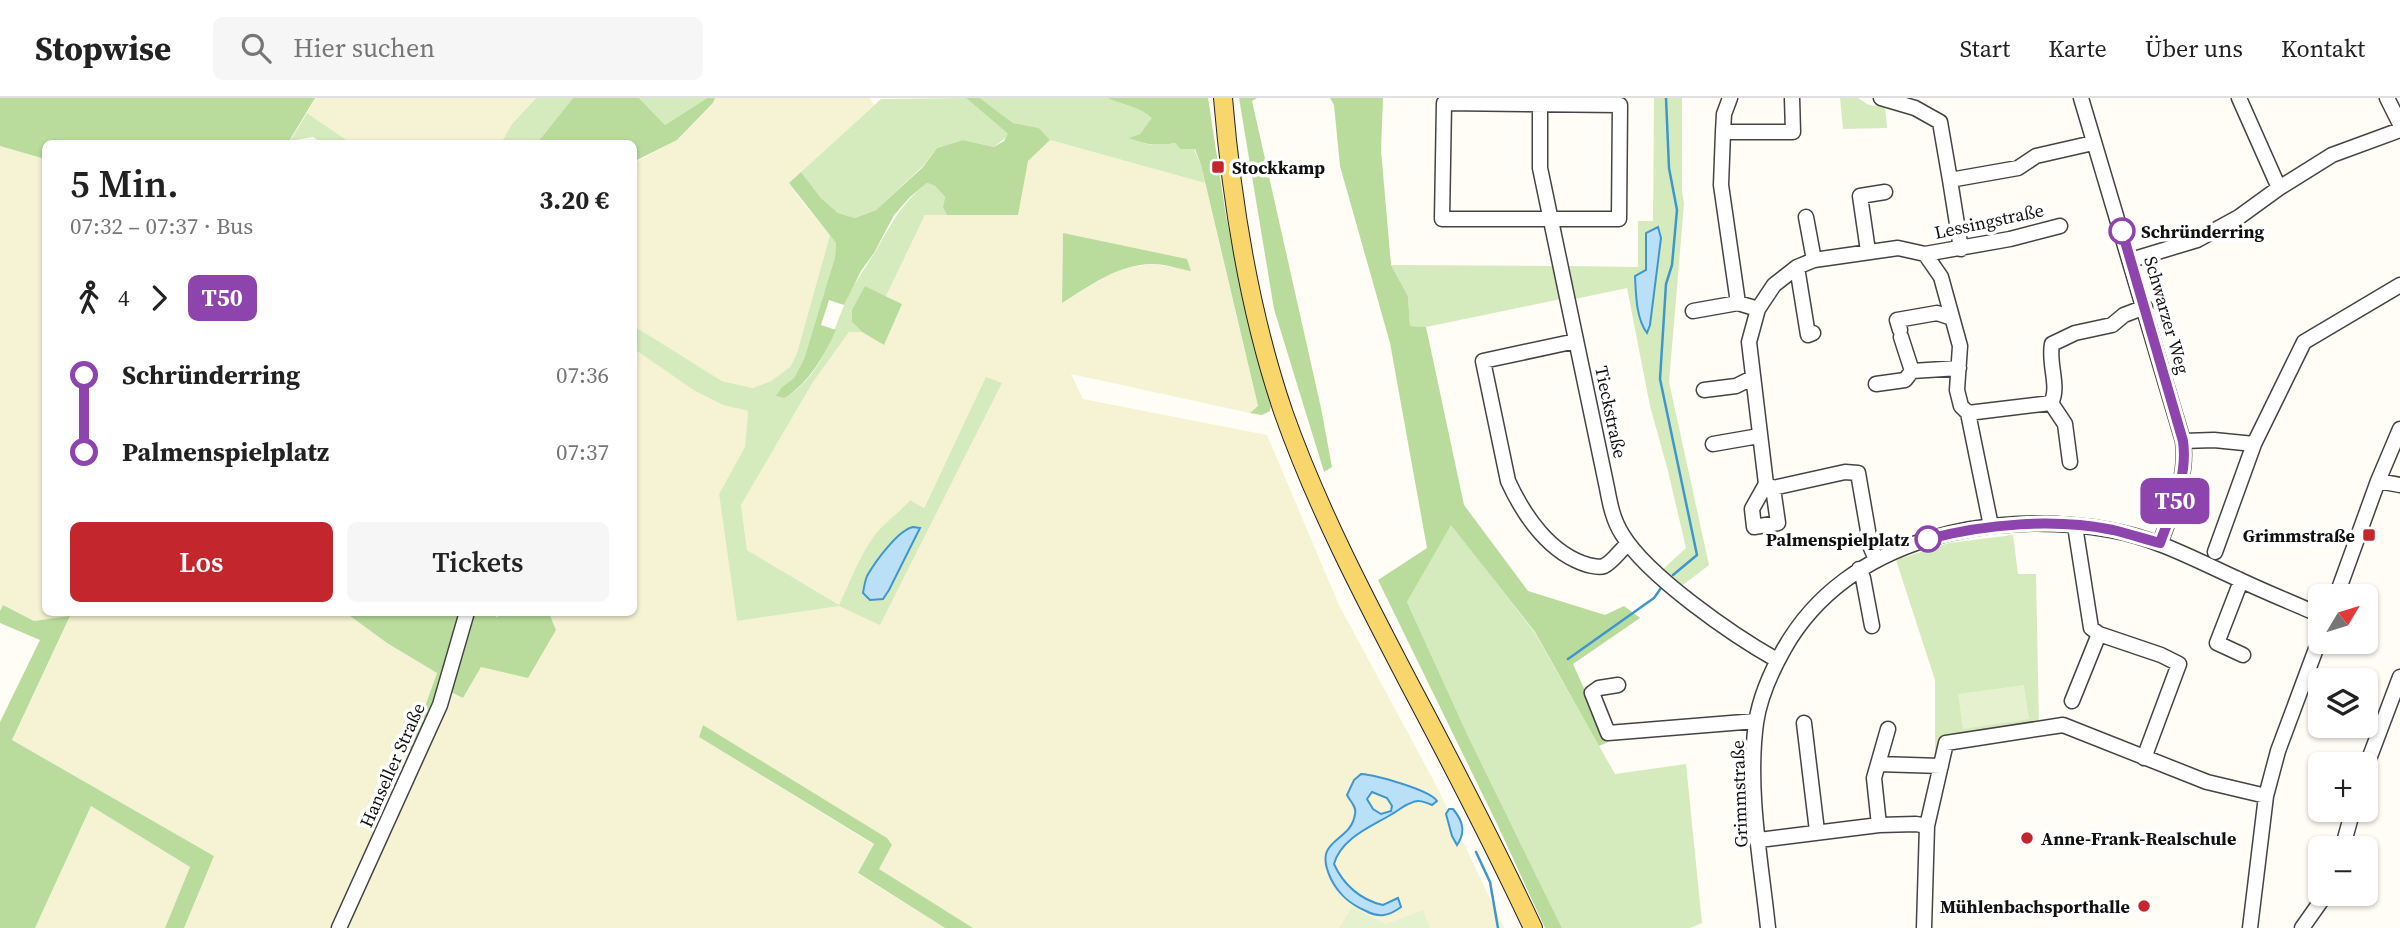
<!DOCTYPE html>
<html lang="de">
<head>
<meta charset="utf-8">
<style>
	:root { --surface:#fff; --page:#f6f6f6; --text:#222; --muted:#767676; --line:#e0e0e0; --accent:#c4262e }
	body { margin:0; font-family:"Source Serif 4",serif; background:var(--page); color:var(--text); height:100vh; display:flex; flex-direction:column; font-size:26px; white-space:nowrap }
	* { box-sizing:border-box; margin:0 }
	p { font-size:23px; color:var(--muted) }
	.icon { flex:none; width:38px; height:38px; fill:none; stroke:currentColor; stroke-width:2; stroke-linecap:round; stroke-linejoin:round }
	.map { position:relative; flex:1; overflow:hidden }
	.drawer { position:absolute; left:42px; top:42px; width:595px; height:476px; display:flex; flex-direction:column; background:var(--surface); border-radius:10px; box-shadow:0 2px 5px #0004 }
	.drawer>* { flex:none }
	.badge { padding:0 14px; border-radius:10px; font-size:24px; line-height:46px }
	.needle { width:46px; rotate:52deg }
	.fabs { position:absolute; left:2308px; top:486px; display:grid; gap:14px }
	.fabs a { display:grid; place-items:center; width:70px; height:70px; border-radius:10px; background:var(--surface); box-shadow:0 2px 5px #0004; font-size:35px }
	.map>.badge { position:absolute; translate:-50% -50%; box-shadow:0 0 0 4px #fff }
	.legs { display:flex; align-items:center; gap:10px; height:77px; padding:0 28px; font-size:23px }
	.legs p { margin-inline-start:auto }
	.overview { display:flex; align-items:center; justify-content:space-between; height:119px; padding:0 28px }
	h1 { font-size:38px; font-weight:600; line-height:52px }
	.action { display:flex; gap:14px; margin-top:auto; padding:14px 28px }
	.action a { flex:1; height:80px; border-radius:10px; background:var(--accent); color:#fff; font-size:28px; font-weight:600; line-height:80px; text-align:center }
	.action a+a { background:var(--page); color:var(--text) }
	ul { padding:0 28px; list-style:none }
	li { display:flex; align-items:center; gap:24px; height:77px; font-size:26px }
	li i { display:grid; place-items:center; width:10px; height:100%; margin:0 9px; background:currentColor }
	li i::after { content:''; width:18px; height:18px; margin:-9px; border:5px solid; border-radius:50%; background:var(--surface) }
	li p { margin-inline-start:auto }
	li:first-child i { background:linear-gradient(#0000 50%,currentColor 0) }
	li:last-child i { background:linear-gradient(currentColor 50%,#0000 0) }
	header { display:flex; align-items:center; gap:42px; box-sizing:border-box; height:98px; padding:0 35px; background:var(--surface); border-bottom:2px solid var(--line) }
	header strong { font-size:33px }
	nav { display:flex; gap:38px; margin-inline-start:auto; font-size:24px }
	.search { width:490px; height:63px; background:var(--page); display:flex; align-items:center; gap:18px; box-sizing:border-box; padding:0 24px; border-radius:10px; color:var(--muted); font-size:26px }
	.map>svg:first-child { display:block }
</style>
</head>
<body>
<header>
<strong>Stopwise</strong>
<div class="search"><svg class="icon" aria-label="search" viewBox="0 0 24 24"><circle cx="10" cy="10" r="6"/><path d="M15 15l6 6"/></svg>Hier suchen</div>
<nav><a>Start</a><a>Karte</a><a>Über uns</a><a>Kontakt</a></nav>
</header>
<div class="map">
<svg width="2400" height="830" viewBox="0 0 2400 830">
	<rect width="100%" height="100%" fill="#fffdf5"/>
	<path fill="#f6f3d4" fill-rule="evenodd" d="M315,0H536L512,26L501,45H351L307,15Z
		M715,0H870L874,7L789,85L803,105L830,137L797,255L790,269L771,283L754,290L722,283L634,228V65L677,42L713,6Z
		M1050,42L1205,85L1258,309L1250,315L1071,276L1083,301L1267,337L1339,507L1436,687L1504,830H973L878,771L892,748L703,627L699,639L874,747L858,776L945,830H345L451,593L463,600L481,569L556,532L549,515L634,514V251L695,293L723,307L748,313L745,349L719,396L737,523L838,507L747,452L741,407L813,284L849,233L862,234L884,246L902,206L886,198L925,117L1028,63ZM1063,135L1191,172L1153,166L1125,170L1107,178L1062,205ZM986,280L1002,285L880,526L839,507L851,484L909,402L923,411Z
		M0,48L45,61L46,514L346,515L387,545L437,575L398,684L332,830H184L214,758L12,642L70,519L34,523L3,507L0,513Z
		M91,708L190,769L165,830H35Z"/>
	<path fill="#d5ebbd" d="M536,0H573L537,45H501L512,26Z
		M639,0H707L665,27Z
		M966,0L1009,37L994,49L963,42L937,50L923,68L876,112L855,120L838,115L821,100L801,74L881,1Z
		M980,0H1107C1123,7 1139,8 1153,20L1140,36L1130,40C1146,48 1158,48 1175,45L1180,51H1194L1201,67L1205,85L1050,42L1039,30L1013,25Z
		M1654,0H1682V93L1684,106L1669,284L1709,467L1683,487L1663,471L1686,450L1668,373L1650,308L1627,190L1575,201L1569,168L1638,169V123H1653Z
		M1840,0H1858L1869,7L1885,9L1887,30L1843,31Z
		M307,15L351,45H322L313,39L290,43Z
		M927,85L935,88L945,99L943,109L947,117H925L886,198L866,189L852,224L862,234H849L813,284L741,407L747,452L839,507C850,484 859,459 874,438C884,425 899,415 910,402L924,410L986,279L1002,285L880,527L839,508L737,523L719,396L745,349L748,313L723,307L695,293L634,251V228L722,283L753,290L771,283L790,269L797,255L830,137L836,145L835,159L804,261L794,280L782,289L785,300C823,275 828,245 845,205C853,186 865,171 875,154C893,124 899,108 927,85Z
		M1391,167L1554,168L1561,201L1426,229L1410,228L1408,198Z
		M1451,426L1535,535L1615,676L1686,666L1702,825L1690,830H1562L1468,638L1407,504Z
		M2013,437L2018,476H2036L2039,628L1949,641L1935,664V582L1896,462L1949,445Z"/>
	<path fill="#b9dc9c" d="M0,0H315L288,45L46,46L45,61L0,48Z
		M573,0H639L665,27L707,0H715L713,5L677,42L635,63L634,46L537,45Z
		M966,0H980L1013,25L1039,30L1050,42L1028,63L1018,117H947L943,109L945,99L935,88L927,85L910,99L894,117L874,155L861,173L844,207L829,202L821,227L836,232C823,260 810,283 785,300L776,298L782,289L794,280L804,261L835,159L836,145L789,85L801,74L821,100L838,115L855,120L876,112L923,69L937,50L963,42L994,49L1004,43L1008,36Z
		M1107,0H1208L1226,118L1244,202L1272,303L1270,313L1262,317L1250,315L1258,308L1201,67L1195,51H1180L1175,45C1157,48 1145,47 1129,40L1140,36L1152,20C1139,8 1123,7 1107,0Z
		M1239,0H1257L1252,3L1321,310L1332,369L1324,374L1274,211Z
		M1330,0H1383L1381,52L1391,167L1408,198L1410,228L1426,229L1464,407L1528,493L1605,517L1624,508L1640,520L1573,566L1608,644L1599,648L1535,534L1451,427L1407,504L1468,638L1562,830H1545L1498,728L1378,482L1427,450L1390,245L1340,68L1334,7Z
		M1063,135L1187,161L1191,173C1179,171 1165,166 1153,166C1118,166 1090,188 1062,205Z
		M865,188L902,206L884,247L862,234L852,224V212Z
		M3,507L34,523L70,518L12,642L214,758L184,830H165L190,769L91,708L35,830H0V624L40,542L0,525V513Z
		M379,514H494L496,519L508,515H549L556,532L528,580L481,569L463,600L451,594L408,686L398,684L437,575L387,545L346,515H374L377,517Z
		M703,627L887,740L892,747L879,771L973,830H945L858,775L874,746L699,639Z"/>
	<path fill="#e6f2cf" d="M2024,587L2029,621L1963,631L1958,596Z
		M1352,809L1386,826L1423,812L1430,830H1339Z"/>
	<path fill="#b9e0f7" stroke="#3f96cf" stroke-width="2" fill-rule="evenodd" d="M1658,129L1661,140L1650,227L1647,235C1636,220 1636,197 1635,178L1646,172V135Z
		M913,429L920,430L889,492L883,501L870,502L863,495C864,489 865,483 867,478C875,464 898,432 913,429Z
		M1361,676C1376,677 1430,692 1437,703L1432,707C1425,704 1418,701 1411,705C1404,707 1398,713 1392,716C1371,729 1341,740 1334,766C1343,786 1360,802 1383,807L1398,800L1401,809C1389,818 1379,820 1366,813C1350,806 1339,797 1331,781C1311,739 1351,746 1355,716C1357,709 1350,703 1347,697L1354,682ZM1372,694L1387,700L1392,708L1391,713L1381,716L1373,711L1367,701Z
		M1449,711H1453C1463,723 1466,734 1457,747L1452,738L1446,716Z"/>
	<g fill="none" stroke-linecap="round" stroke-linejoin="round">
		<path stroke="#3f96cf" stroke-width="2.5" d="M1666,0L1669,70L1677,112L1672,167L1666,186L1660,281L1697,457L1673,477
			M1568,561L1654,500L1661,490
			M1476,754L1490,784L1498,830"/>
		<defs>
			<path id="minor" d="M1540,0V70L1607,390C1610,406 1613,422 1622,436C1647,478 1734,538 1777,562
				M1730,0L1724,16L1723,34H1793L1792,0
				M1881,0L1915,10L1940,24L1950,82L2018,70L2036,58L2093,45
				M2081,0L2183,343C2188,379 2172,412 2160,445
				M2239,0L2279,90
				M2387,0L2400,26
				M1444,5L1620,7L1619,121H1442Z
				M1723,34L1721,87L1738,205L1758,211
				M1950,82L1961,151
				M1806,119L1814,162
				M1868,153L1860,98L1885,94
				M1925,156L1941,179L1960,248L1957,292L1961,308L1968,315L1991,428
				M2131,162L2197,142L2239,119L2279,90L2332,57L2400,32
				M1797,169L1808,237L1813,235
				M1693,213L1738,205
				M1900,232L1897,222L1937,215L1952,220
				M1901,239L1912,273L1959,270
				M1576,243L1483,263L1508,383C1524,418 1550,456 1588,467C1593,468 1599,470 1604,468C1613,464 1620,452 1628,446
				M1876,286L1905,282L1912,273
				M1704,292L1736,288L1752,280
				M1968,315L2051,305
				M2183,343L2214,342L2254,346L2304,244L2400,187
				M1713,346L1759,338
				M2070,364L2065,326L2051,305C2060,289 2048,266 2052,246L2075,235L2112,227L2124,217L2145,209
				M2378,383L2400,387
				M1766,386L1752,411L1754,429L1778,425L1773,390
				M2075,428L2091,530L2099,536L2161,557L2179,566L2144,660
				M2215,454L2254,346
				M1876,461L1871,450L1858,375L1845,374L1773,390L1766,386L1749,244L1758,211L1774,187L1797,169L1814,162L1898,150L1925,156L2010,141L2060,128
				M1859,471L1863,480L1872,528
				M2241,483L2217,545L2243,557
				M2336,499L2378,383L2400,331
				M1618,587L1599,590L1592,595L1608,635L1756,623
				M2072,603L2099,536
				M1804,625L1817,733
				M1878,666L1941,668
				M2366,669L2400,579
				M1879,727L1874,680L1888,631
				M1759,742L1879,727L1916,726L1927,728
				M2342,751L2353,712
				M339,830L440,607L467,514
				M1768,830C1761,763 1747,692 1756,625C1760,598 1771,574 1784,551C1847,439 1992,411 2110,432C2156,440 2196,462 2238,481C2265,494 2293,505 2320,517
				M1924,830L1927,728L1946,645L2063,627L2207,684L2266,698
				M2250,830L2266,698L2278,653L2320,540
				M2302,830L2326,796"/>
			<path id="major" d="M1223,0C1232,107 1249,214 1284,316C1317,409 1363,497 1409,585C1452,666 1494,747 1533,830"/>
		</defs>
		<use href="#minor" stroke="#444" stroke-width="17"/>
		<use href="#major" stroke="#222" stroke-width="20"/>
		<use href="#minor" stroke="#fff" stroke-width="14"/>
		<use href="#major" stroke="#f9d66b" stroke-width="18"/>
	</g>
	<g fill="none" stroke-linecap="round" stroke-linejoin="round">
		<defs>
			<path id="line-1" d="M1928,441C1986,426 2053,420 2113,432C2129,436 2145,441 2160,445C2172,411 2188,379 2183,343L2122,133"/>
		</defs>
		<use href="#line-1" stroke="#fff" stroke-width="16"/>
		<use href="#line-1" stroke="#8e44ad" stroke-width="10"/>
	</g>
	<g fill="#c4262e" stroke="#fff" stroke-width="2.5">
		<rect x="1211" y="62" width="14" height="14" rx="3.5"/>
		<rect x="2362" y="430" width="14" height="14" rx="3.5"/>
		<circle cx="2027" cy="740" r="7"/>
		<circle cx="2144" cy="808" r="7"/>
	</g>
	<g fill="#fff" stroke="#8e44ad" stroke-width="3.5">
		<circle cx="2122" cy="133" r="12"/>
		<circle cx="1928" cy="441" r="12"/>
	</g>
	<g text-anchor="middle" dominant-baseline="central" stroke-width="7" stroke-linejoin="round" paint-order="stroke">
		<g font-size="18" font-weight="bold" fill="#111" stroke="#fff" text-anchor="start">
			<text x="1232" y="69">Stockkamp</text>
			<text x="2355" y="437" text-anchor="end">Grimmstraße</text>
			<text x="2041" y="740">Anne-Frank-Realschule</text>
			<text x="2130" y="808" text-anchor="end">Mühlenbachsporthalle</text>
		</g>
		<g font-size="18" fill="#111" stroke="#fff">
			<text transform="translate(1989 123) rotate(-12)">Lessingstraße</text>
			<text transform="translate(2167 217) rotate(74)">Schwarzer Weg</text>
			<text transform="translate(1611 314) rotate(78)">Tieckstraße</text>
			<text transform="translate(392 667) rotate(-66)">Hanseller Straße</text>
			<text transform="translate(1739 696) rotate(-92)">Grimmstraße</text>
		</g>
		<g font-size="18" font-weight="bold" fill="#111" stroke="#fff" text-anchor="start">
			<text x="2141" y="133">Schründerring</text>
			<text x="1909" y="441" text-anchor="end">Palmenspielplatz</text>
		</g>
	</g>
</svg>
<div class="fabs">
<a><svg class="needle" viewBox="-14 -14 28 28"><path d="M0-13l5 13h-10z" fill="#e53935"/><path d="M0 13l5-13h-10z" fill="#767676"/></svg></a>
<a><svg class="icon" aria-label="layers" viewBox="0 0 24 24"><path d="M12 4l9 5-9 5-9-5zM3 14l9 5 9-5"/></svg></a>
<a>+</a>
<a>−</a>
</div>
<b class="badge" style="left:2175px;top:403px;background:#8e44ad;color:#fff">T50</b>
<section class="drawer">
<div class="overview"><div><h1>5 Min.</h1><p>07:32 – 07:37 · Bus</p></div><b>3.20 €</b></div>
<div class="legs"><svg class="icon" aria-label="walk" viewBox="0 0 24 24"><circle cx="13" cy="4" r="2"/><path d="M13 8l-2 6 4 7M11 14l-3 7M7 12l3-4h3l4 4"/></svg>4<svg class="icon" aria-label="forward" viewBox="0 0 24 24"><path d="M9 5l7 7-7 7"/></svg><b class="badge" style="background:#8e44ad;color:#fff">T50</b></div>
<ul>
<li><i style="color:#8e44ad"></i><b>Schründerring</b><p>07:36</p></li>
<li><i style="color:#8e44ad"></i><b>Palmenspielplatz</b><p>07:37</p></li>
</ul>
<div class="action"><a>Los</a><a>Tickets</a></div>
</section>
</div>
</body>
</html>
